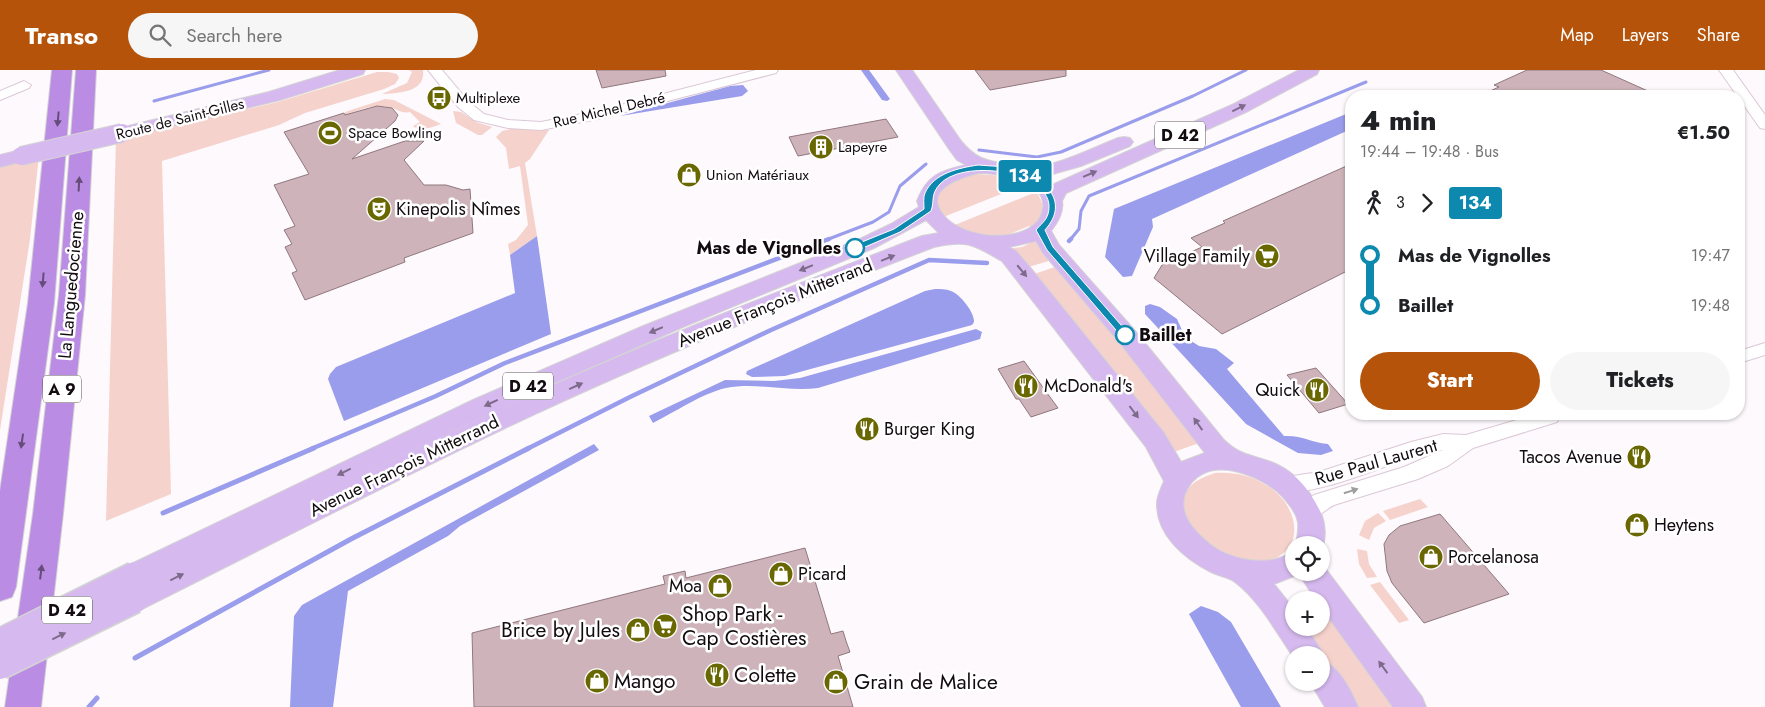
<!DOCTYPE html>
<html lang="en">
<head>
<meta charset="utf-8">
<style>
	:root { --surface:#fff; --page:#f6f6f6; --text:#202124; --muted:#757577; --accent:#b45309 }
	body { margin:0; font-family:Jost,sans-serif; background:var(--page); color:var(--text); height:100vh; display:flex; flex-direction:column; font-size:19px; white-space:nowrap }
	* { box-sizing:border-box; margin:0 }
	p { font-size:16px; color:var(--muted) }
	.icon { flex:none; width:28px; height:28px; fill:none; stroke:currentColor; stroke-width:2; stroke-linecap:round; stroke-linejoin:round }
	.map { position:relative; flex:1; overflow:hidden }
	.drawer { position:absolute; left:1345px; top:20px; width:400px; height:330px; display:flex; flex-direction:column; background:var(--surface); border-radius:20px; box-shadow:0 1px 4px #0004 }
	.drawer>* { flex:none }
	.badge { padding:0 10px; border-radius:4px; font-size:18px; line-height:32px }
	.buttons { position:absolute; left:1285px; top:466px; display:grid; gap:10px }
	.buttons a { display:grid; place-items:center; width:45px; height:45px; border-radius:50%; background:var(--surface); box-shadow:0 1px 4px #0004; font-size:25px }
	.map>.badge { position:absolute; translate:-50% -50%; box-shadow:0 0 0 2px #fff }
	.legs { display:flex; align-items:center; gap:8px; height:55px; padding:0 15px; font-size:16px }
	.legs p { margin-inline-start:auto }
	.overview { display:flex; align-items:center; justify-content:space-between; height:85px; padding:0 15px }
	h1 { font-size:28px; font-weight:800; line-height:38px }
	.action { display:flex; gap:10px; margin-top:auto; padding:10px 15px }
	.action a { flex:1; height:58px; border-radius:30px; background:var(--accent); color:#fff; font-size:20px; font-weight:800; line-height:58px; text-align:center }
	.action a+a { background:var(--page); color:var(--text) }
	ul { padding:0 15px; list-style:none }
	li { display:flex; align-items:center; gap:18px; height:50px; font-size:19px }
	li i { display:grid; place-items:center; width:8px; height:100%; margin:0 6px; background:currentColor }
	li i::after { content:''; width:12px; height:12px; margin:-6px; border:4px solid; border-radius:50%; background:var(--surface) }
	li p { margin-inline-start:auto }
	li:first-child i { background:linear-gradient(#0000 50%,currentColor 0) }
	li:last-child i { background:linear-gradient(currentColor 50%,#0000 0) }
	header { display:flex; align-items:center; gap:30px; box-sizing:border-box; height:70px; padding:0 25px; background:var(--accent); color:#fff }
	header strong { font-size:24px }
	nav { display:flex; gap:28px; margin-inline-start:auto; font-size:18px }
	.search { width:350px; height:45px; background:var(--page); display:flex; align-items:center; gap:12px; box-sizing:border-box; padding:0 18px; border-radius:28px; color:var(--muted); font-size:19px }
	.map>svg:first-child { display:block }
</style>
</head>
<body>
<header>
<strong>Transo</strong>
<div class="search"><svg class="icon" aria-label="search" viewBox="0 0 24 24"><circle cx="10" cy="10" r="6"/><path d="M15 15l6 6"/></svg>Search here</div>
<nav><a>Map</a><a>Layers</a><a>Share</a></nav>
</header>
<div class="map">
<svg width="1765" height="637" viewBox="0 0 1765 637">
	<rect width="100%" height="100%" fill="#fdf9fc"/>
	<path fill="#f6d2cc" d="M409,0H423C426,23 397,23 382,24L407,13L412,2Z
		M377,2H388L397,4L399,8L395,14L384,19L305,43L279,55L162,91L171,424L106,451L116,69L278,32Z
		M385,29L394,30L441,54C432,57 421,63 413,56L420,52L410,42C401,44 396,38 388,37C373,34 359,40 345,45V42Z
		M453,41L461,42L476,52L492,57L482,65H478L456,53Z
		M515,58L549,60L530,89L525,93L537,166L510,185L508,174L516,170L528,155L520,96L509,99L506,78L496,67L502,61Z
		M39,85L30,169L0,360V95Z
		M976,104L1004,106L1026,114L941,148C922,122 955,108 976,104Z
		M1036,122C1046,134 1045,148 1032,158L1029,156L997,169L950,157Z
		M1039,169L1052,190L1025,198L1005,179L1022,177Z
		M1058,196L1202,372L1171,383L1031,205Z
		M1215,403C1234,402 1250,405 1266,415C1296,432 1310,478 1268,491C1263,492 1255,491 1249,490C1243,490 1236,491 1230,489C1225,488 1219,483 1214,480C1209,477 1202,474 1197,470C1193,466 1191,458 1188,453C1174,426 1189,411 1215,403Z
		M1420,429L1428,437L1390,450L1383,441Z
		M1378,443L1386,451L1374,458L1369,470L1359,465L1365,451Z
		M1357,479L1367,481L1369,494L1377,507L1367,508L1359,494Z
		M1380,512L1409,550L1399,553L1370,515Z
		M1321,534L1394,637H1352L1321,591V585H1317L1299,558H1321Z"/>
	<path fill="#999deb" d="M861,0H869L890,29L887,31L882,30Z
		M743,15L748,21L742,26L620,46L730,16Z
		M1351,42V59L1152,149L1153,157L1132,206L1123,207L1105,187L1114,139Z
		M537,166L551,264L344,351L328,309L330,304L336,297L515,223L510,185Z
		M935,219C940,219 946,219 951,221C960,224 975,243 974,252L972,255L785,306L752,307L746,304L747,301L925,221Z
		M1150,234L1160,237L1177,249L1185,267L1199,276L1216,279L1234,293L1227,299L1284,366C1302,365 1309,372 1328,374L1333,381L1321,385L1298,383L1246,354L1145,244V236Z
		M976,259L982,262L980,269L818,318C788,322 756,312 726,318C703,323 675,342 653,353L649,346L725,310L774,311L800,308Z
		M594,374L599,380L460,456L448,466L348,521L333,637H290L294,546L302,535Z
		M1201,536L1218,542L1231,552L1281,637H1241L1189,544Z"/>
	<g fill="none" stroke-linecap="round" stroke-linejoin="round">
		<path stroke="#999deb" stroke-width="3" d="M154,31L269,0
			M979,80L1037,87L1061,82L1193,26L1246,0
			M826,170L873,152L889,142L900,116L926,94
			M1070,170L1079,159L1081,141L1089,126L1366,12"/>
		<path stroke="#999deb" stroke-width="4.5" d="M1069,171L1071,169
			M311,379L436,326L505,293L829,169
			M527,379L630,327L771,260L929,190L987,193"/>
		<path stroke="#999deb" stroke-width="5" d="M163,443L314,378
			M135,588L351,469L529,378
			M89,637L97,628"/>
	</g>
	<path fill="#ceb4ba" stroke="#90777e" d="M596,0H665L666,6L602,18Z
		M975,0H1066V6L990,20Z
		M1527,0H1601L1659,26H1479L1499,17L1494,15Z
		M377,36L392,38L398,45L395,51L352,89L405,71H424L404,90L424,115H446L463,120L470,119L473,163L404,188L405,192L305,230L292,203L297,201L285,177L292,174L284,160L295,156L274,115L309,104L284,62L344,43L345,45Z
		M886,49L898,67L798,86L789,67Z
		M1351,94V199L1222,264L1154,208L1162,195L1202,177L1191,168L1225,153L1223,151Z
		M1024,291L1047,323L1058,338L1031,347L1019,329H1016L998,299Z
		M1316,298L1348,334L1319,343L1287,305Z
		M1440,444L1509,524L1424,553L1392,513L1387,501L1384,474L1389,465L1400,456Z
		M805,478L831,564L843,561L846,571L850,582L838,586L853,637H474L472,563L665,514L663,506L685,501L686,508Z"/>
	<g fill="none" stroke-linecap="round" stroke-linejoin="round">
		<defs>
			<path id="minor" d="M428,0H442L468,31L484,44L508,50L541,52L597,41L756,0H778L776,3L598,49L541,60L508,58L474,50L458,37Z
				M1719,0H1733L1765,45V59L1760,58Z
				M24,11L31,15L29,18L0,30V21Z
				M1765,273V285L1739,293V281Z
				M1537,344H1561L1557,352L1473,378L1448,396L1418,409L1334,435C1322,441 1315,453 1301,448L1298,442L1304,432L1314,425L1404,397L1443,380C1432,382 1420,385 1409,388C1379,398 1308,429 1280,420L1277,414L1280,408L1319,402L1411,372L1443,364L1466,365Z"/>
			<path id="major" d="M340,0H365L363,4L280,30L122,68L116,67L113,63L116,59L269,22Z
				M896,0H912L961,71C975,88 984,90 1004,94C1010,96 1016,98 1022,98C1055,98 1088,80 1118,68L1124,67L1130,68L1133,72L1130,76L1081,96L1042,107L1052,115L1234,34L1299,0H1319L1317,4L1246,42L1066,123L1062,131C1064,142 1058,152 1051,161L1059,175L1136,262L1223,369C1240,386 1250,384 1271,392C1295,401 1310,420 1321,443C1325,453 1327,469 1321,480V475H1296C1297,468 1299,459 1298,452C1296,442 1289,434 1282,426C1265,409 1226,391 1202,404C1194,408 1188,416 1185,424C1178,446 1195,462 1211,475C1226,487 1252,493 1272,490C1279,489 1287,485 1294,482V502H1321L1322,494L1422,627L1426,637H1393L1321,537V530H1316L1299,504L1274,514L1294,539V558H1307L1324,585L1322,590C1339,597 1351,620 1358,637H1325L1310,612H1321V585H1294V588C1276,562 1260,531 1235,512C1229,507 1218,506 1211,502C1185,489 1156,465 1157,433C1157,426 1162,417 1164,411L1146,377L1002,191C972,174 968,170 934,177C789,233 644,292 503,359C383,416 264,478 144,538L134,542L124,538L120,529L124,520L131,517L125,515L121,506L125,497L473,330L641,257L860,169L891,154L919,137L917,131C927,105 940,101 966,95L957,90L949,79ZM979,103C997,103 1047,111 1043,138C1042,143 1041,148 1037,152C1018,173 968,168 948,150C919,122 955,109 979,103ZM926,150L939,163L922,166C775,223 628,279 485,346C432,371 379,397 325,423L548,316L683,257L874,178ZM1036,171L1043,183L1120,273L1205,383L1181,392L1164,363L1028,195L1016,181L1009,177Z
				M21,80L28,82L30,86L28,90L0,97V85Z"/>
			<path id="highway" d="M52,0H72L54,233L16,517L12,527L0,531V421L28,233Z
				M76,0H96L85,225L63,444L41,637H5L33,444L59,225Z"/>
		</defs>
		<use href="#minor" stroke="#dcc8d7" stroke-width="2"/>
		<use href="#major" stroke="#d4d3d4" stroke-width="2"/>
		<use href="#highway" stroke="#d4d3d4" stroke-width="2"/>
		<use href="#minor" fill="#fff" fill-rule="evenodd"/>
		<use href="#major" fill="#d6baef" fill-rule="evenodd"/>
		<use href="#highway" fill="#ba8ce4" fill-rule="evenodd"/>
		<defs>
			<path id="major-bridge-far1" d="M21,86L122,63"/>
			<path id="major-bridge" d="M0,573L135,506
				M0,595L134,529"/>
		</defs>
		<use href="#major-bridge-far1" stroke="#d4d3d4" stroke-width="20" stroke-linecap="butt"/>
		<use href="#major-bridge" stroke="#d4d3d4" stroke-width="31" stroke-linecap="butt"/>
		<use href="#major-bridge-far1" stroke="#d6baef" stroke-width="18"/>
		<use href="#major-bridge" stroke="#d6baef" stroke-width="28"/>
	</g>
	<defs><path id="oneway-solid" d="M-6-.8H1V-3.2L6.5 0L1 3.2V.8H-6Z" transform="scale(1.25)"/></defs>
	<g fill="#7e6b8b">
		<use href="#oneway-solid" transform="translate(1239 38) rotate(-26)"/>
		<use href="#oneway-solid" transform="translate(1090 104) rotate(-23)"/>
		<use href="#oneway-solid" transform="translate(888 188) rotate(-22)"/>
		<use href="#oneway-solid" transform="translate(806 198) rotate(158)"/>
		<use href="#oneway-solid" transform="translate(1022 201) rotate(50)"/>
		<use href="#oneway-solid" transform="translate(656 260) rotate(157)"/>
		<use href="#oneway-solid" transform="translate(576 316) rotate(-24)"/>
		<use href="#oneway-solid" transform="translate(491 333) rotate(155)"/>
		<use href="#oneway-solid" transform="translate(1134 342) rotate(53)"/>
		<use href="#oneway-solid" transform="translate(1198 354) rotate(-125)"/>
		<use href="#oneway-solid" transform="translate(344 402) rotate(154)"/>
		<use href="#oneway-solid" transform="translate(177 507) rotate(-26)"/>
		<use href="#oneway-solid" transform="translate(59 566) rotate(-26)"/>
		<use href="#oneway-solid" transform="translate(1383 597) rotate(-126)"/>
	</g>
	<g fill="#664c7a">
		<use href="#oneway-solid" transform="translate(58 49) rotate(95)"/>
		<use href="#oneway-solid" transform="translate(79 114) rotate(-87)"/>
		<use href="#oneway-solid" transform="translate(43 210) rotate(95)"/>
		<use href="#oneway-solid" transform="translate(22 371) rotate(98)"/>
		<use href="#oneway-solid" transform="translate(41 502) rotate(-83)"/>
	</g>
	<use fill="#a09d9f" href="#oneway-solid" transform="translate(1351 421) rotate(-18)"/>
	<path fill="#0d89af" stroke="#fff" d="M978,95C990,96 1003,96 1014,99C1044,107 1071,131 1045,160L1053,177L1128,263V267H1122L1047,180L1036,160C1040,155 1046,151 1048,144C1060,102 965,87 940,114C930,125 935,130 931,141L900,162L858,180H852V176L894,159L924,139C924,134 923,127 925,123C934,103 959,98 978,95Z"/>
	<defs>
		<symbol id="bus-disc" viewBox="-11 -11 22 22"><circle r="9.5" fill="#696700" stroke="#fff"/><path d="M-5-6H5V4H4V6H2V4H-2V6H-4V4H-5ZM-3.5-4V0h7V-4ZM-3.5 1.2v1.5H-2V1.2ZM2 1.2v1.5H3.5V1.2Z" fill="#fff"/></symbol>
		<symbol id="stadium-disc" viewBox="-11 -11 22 22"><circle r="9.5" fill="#696700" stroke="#fff"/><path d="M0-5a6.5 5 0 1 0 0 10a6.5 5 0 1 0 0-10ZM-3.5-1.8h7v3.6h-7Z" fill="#fff"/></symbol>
		<symbol id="building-disc" viewBox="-11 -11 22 22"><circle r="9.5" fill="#696700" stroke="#fff"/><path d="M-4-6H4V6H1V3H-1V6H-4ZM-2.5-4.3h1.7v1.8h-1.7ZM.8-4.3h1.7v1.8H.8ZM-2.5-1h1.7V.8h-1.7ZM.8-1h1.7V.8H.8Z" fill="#fff"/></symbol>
		<symbol id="shop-disc" viewBox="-11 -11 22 22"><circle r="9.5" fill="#696700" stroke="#fff"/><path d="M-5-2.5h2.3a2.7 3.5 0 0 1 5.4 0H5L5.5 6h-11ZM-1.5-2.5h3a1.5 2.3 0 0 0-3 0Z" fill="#fff"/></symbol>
		<symbol id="theatre-disc" viewBox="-11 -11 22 22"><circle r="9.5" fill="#696700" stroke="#fff"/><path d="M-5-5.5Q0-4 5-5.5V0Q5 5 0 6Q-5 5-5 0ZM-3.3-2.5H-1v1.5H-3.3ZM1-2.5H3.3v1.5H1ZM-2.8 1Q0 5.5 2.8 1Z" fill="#fff"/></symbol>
		<symbol id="supermarket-disc" viewBox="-11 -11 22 22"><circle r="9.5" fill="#696700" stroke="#fff"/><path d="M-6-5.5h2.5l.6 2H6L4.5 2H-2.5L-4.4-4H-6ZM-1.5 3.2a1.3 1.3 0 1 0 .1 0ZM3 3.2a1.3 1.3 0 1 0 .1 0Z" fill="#fff"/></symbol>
		<symbol id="restaurant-disc" viewBox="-11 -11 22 22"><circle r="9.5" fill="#696700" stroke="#fff"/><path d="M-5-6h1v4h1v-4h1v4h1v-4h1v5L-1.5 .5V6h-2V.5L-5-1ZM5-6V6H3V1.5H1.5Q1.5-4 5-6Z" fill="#fff"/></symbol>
	</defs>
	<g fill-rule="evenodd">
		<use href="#bus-disc" x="425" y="14" width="28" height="28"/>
		<use href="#stadium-disc" x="316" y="49" width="28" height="28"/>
		<use href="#building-disc" x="807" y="63" width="28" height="28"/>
		<use href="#shop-disc" x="675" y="91" width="28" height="28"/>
		<use href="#theatre-disc" x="365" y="125" width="28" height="28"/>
		<use href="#supermarket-disc" x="1253" y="172" width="28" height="28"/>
		<use href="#restaurant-disc" x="1012" y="302" width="28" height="28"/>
		<use href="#restaurant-disc" x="1303" y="306" width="28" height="28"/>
		<use href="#restaurant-disc" x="853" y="345" width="28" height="28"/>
		<use href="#restaurant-disc" x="1625" y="373" width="28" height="28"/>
		<use href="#shop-disc" x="1623" y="441" width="28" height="28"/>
		<use href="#shop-disc" x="1417" y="473" width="28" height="28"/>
		<use href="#shop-disc" x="767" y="490" width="28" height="28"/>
		<use href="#shop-disc" x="706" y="502" width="28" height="28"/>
		<use href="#supermarket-disc" x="651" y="542" width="28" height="28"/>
		<use href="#shop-disc" x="624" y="546" width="28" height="28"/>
		<use href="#restaurant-disc" x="703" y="591" width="28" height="28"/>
		<use href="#shop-disc" x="583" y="597" width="28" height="28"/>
		<use href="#shop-disc" x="822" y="598" width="28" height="28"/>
	</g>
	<g fill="#fff" stroke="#0d89af" stroke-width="2.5">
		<circle cx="855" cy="178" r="9"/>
		<circle cx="1125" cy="265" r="9"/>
	</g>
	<g text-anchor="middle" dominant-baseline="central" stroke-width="5" stroke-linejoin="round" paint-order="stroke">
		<g font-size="15" fill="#120b10" stroke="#fff" text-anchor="start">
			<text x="456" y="28">Multiplexe</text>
			<text x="348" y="63">Space Bowling</text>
			<text x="838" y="77">Lapeyre</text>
			<text x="706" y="105">Union Matériaux</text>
		</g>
		<g font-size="15" fill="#120b10" stroke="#fff">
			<text transform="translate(609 40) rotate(-13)">Rue Michel Debré</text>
			<text transform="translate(180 49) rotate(-14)">Route de Saint-Gilles</text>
		</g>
		<g fill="#fff" stroke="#595458" stroke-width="1">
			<rect x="1155" y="51.5" width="50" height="27" rx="4"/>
			<rect x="503" y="302.5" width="50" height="27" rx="4"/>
			<rect x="43" y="305.5" width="38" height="27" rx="4"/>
			<rect x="42" y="526.5" width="50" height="27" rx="4"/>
		</g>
		<g font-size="16" font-weight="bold" fill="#120b10">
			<text x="1180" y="65">D 42</text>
			<text x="528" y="316">D 42</text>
			<text x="62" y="319">A 9</text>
			<text x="67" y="540">D 42</text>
		</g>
		<g font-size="18" fill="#120b10" stroke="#fff" text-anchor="start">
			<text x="396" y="139">Kinepolis Nîmes</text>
			<text x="1250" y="186" text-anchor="end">Village Family</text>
			<text x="1044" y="316">McDonald's</text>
			<text x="1300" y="320" text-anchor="end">Quick</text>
			<text x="884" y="359">Burger King</text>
			<text x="1622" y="387" text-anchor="end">Tacos Avenue</text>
			<text x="1654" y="455">Heytens</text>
			<text x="1448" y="487">Porcelanosa</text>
			<text x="798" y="504">Picard</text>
			<text x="702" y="516" text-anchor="end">Moa</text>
		</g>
		<g font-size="18" font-weight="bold" fill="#120b10" stroke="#fff" text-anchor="end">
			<text x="841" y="178">Mas de Vignolles</text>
			<text x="1139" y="265" text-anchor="start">Baillet</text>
		</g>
		<g font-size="18" fill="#120b10" stroke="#fff">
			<text transform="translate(71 215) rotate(-85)">La Languedocienne</text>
			<text transform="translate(775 233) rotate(-22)">Avenue François Mitterrand</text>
			<text transform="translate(1376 392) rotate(-16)">Rue Paul Laurent</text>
			<text transform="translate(404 396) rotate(-26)">Avenue François Mitterrand</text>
		</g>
		<g font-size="21" fill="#120b10" stroke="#fff" text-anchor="start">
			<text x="682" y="544">Shop Park -<tspan x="682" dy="24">Cap Costières</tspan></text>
			<text x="620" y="560" text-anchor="end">Brice by Jules</text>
			<text x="734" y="605">Colette</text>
			<text x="614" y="611">Mango</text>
			<text x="854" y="612">Grain de Malice</text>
		</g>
	</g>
</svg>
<div class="buttons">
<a><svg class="icon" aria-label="locate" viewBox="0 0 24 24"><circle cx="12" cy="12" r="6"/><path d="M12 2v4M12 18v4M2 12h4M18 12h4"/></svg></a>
<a>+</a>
<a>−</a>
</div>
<b class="badge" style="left:1025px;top:106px;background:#0d89af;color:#fff">134</b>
<section class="drawer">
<div class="overview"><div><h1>4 min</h1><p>19:44 – 19:48 · Bus</p></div><b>€1.50</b></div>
<div class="legs"><svg class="icon" aria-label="walk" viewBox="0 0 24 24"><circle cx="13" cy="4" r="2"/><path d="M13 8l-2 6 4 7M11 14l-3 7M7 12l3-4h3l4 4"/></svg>3<svg class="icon" aria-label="forward" viewBox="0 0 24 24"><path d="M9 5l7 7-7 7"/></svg><b class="badge" style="background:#0d89af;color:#fff">134</b></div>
<ul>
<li><i style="color:#0d89af"></i><b>Mas de Vignolles</b><p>19:47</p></li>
<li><i style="color:#0d89af"></i><b>Baillet</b><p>19:48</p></li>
</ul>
<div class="action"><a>Start</a><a>Tickets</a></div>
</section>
</div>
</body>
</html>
